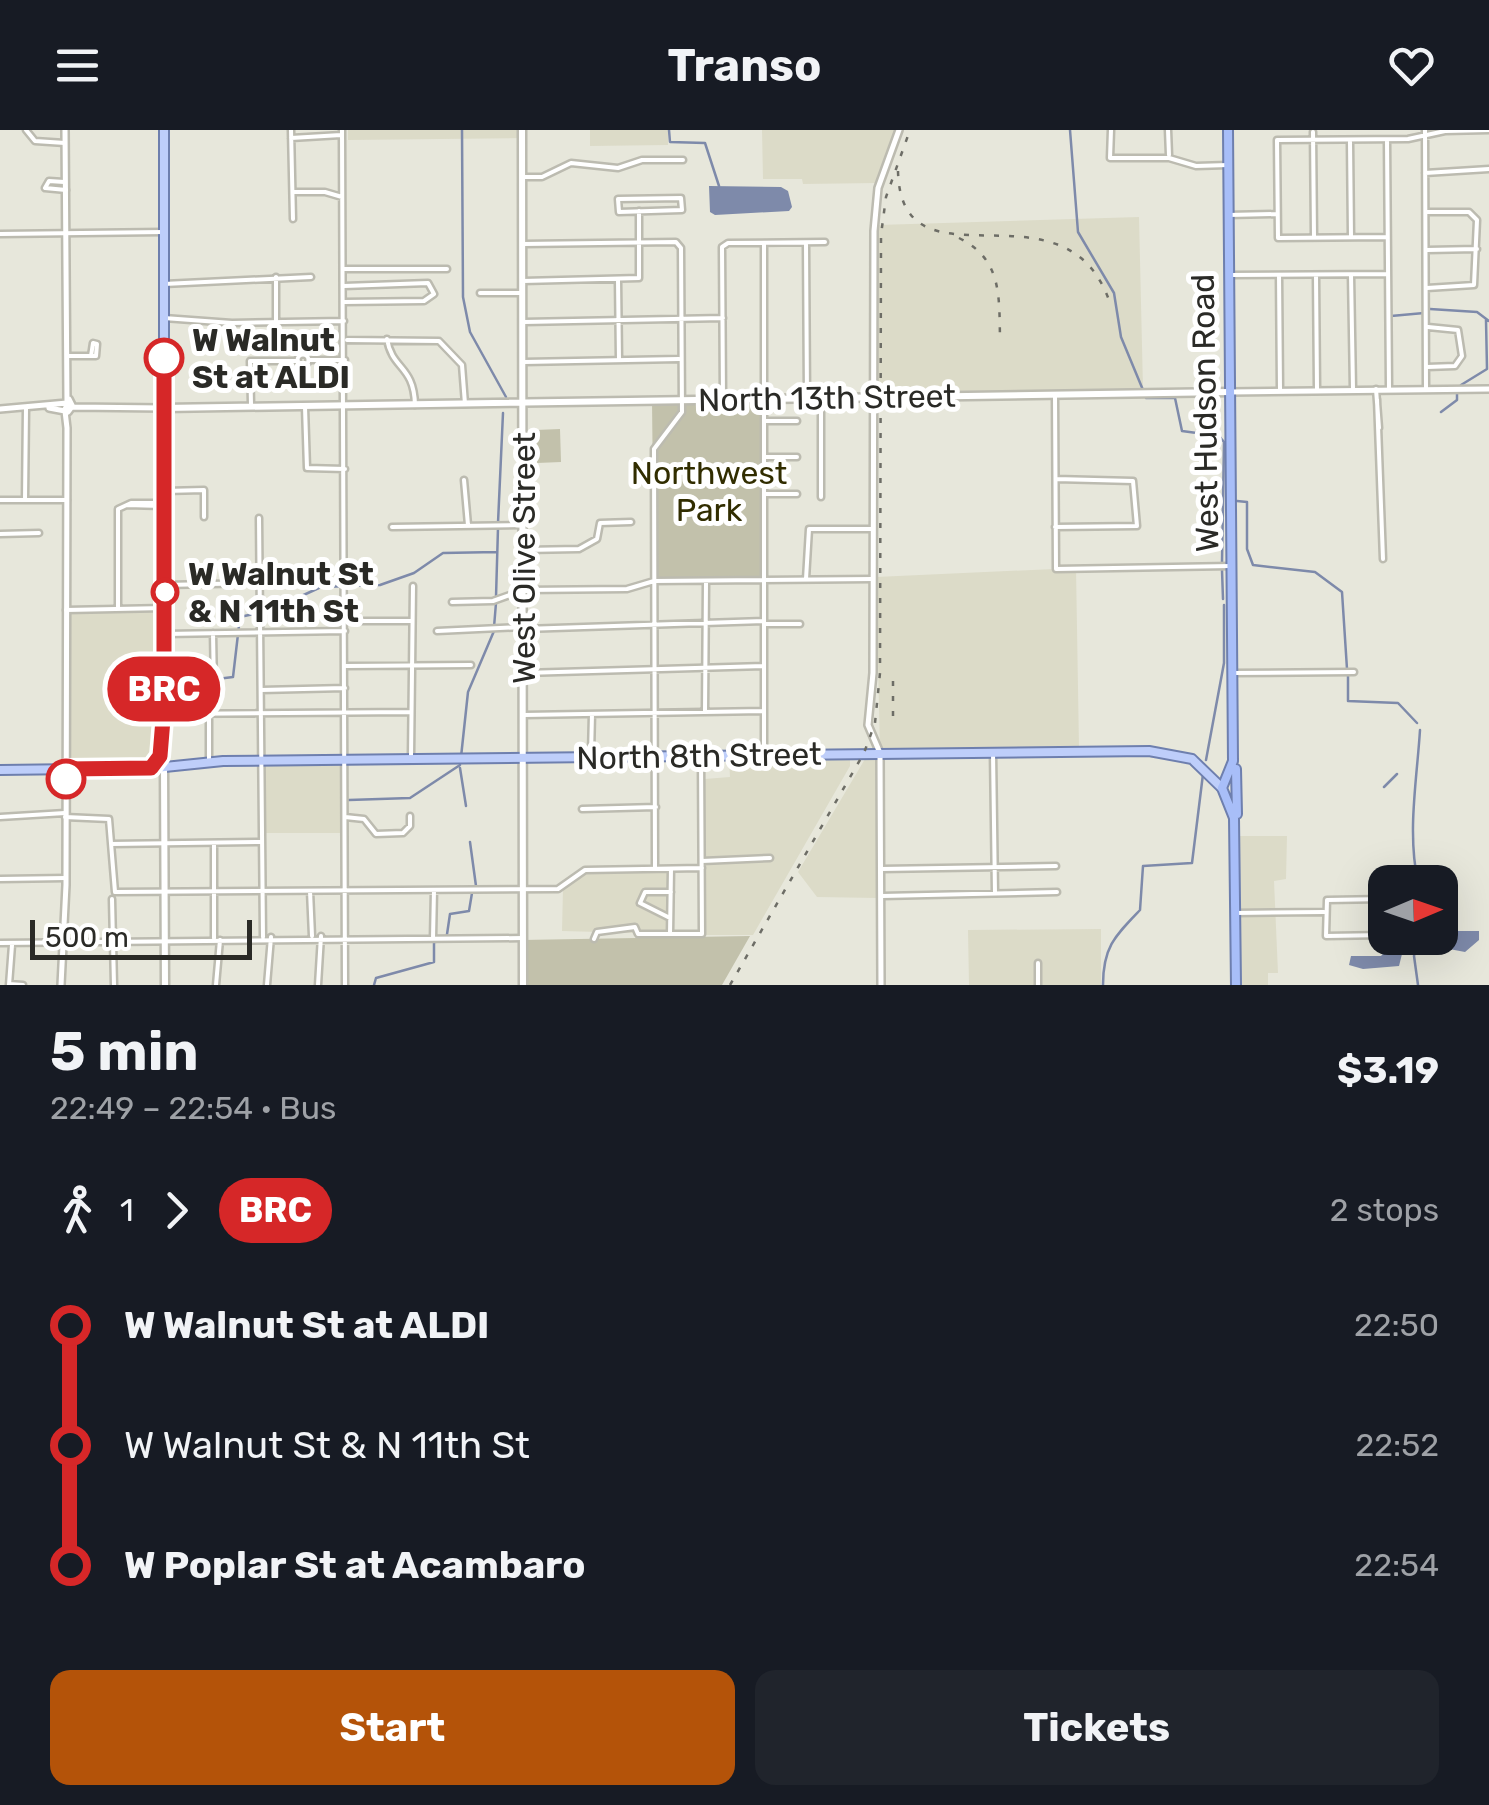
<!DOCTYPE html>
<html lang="en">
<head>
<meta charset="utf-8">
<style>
	:root { --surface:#171b24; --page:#20242c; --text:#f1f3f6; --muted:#9ea1a6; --accent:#b45309 }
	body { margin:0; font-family:Rubik,sans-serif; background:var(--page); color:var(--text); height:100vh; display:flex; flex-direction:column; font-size:38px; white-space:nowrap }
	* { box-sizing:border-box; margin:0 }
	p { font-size:32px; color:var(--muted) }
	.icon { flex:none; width:55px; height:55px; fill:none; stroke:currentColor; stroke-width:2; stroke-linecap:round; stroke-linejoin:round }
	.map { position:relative; height:855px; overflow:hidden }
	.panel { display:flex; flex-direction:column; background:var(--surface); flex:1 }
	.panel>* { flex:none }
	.badge { padding:0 20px; border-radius:32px; font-size:35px; line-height:65px }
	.needle { width:65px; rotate:88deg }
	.buttons { position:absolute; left:1368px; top:735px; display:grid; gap:20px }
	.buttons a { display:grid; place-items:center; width:90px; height:90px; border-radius:20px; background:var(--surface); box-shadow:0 10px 40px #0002; font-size:50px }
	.scale { position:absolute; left:30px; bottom:25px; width:222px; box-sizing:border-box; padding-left:10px; border:5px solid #2a2a26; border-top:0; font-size:28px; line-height:35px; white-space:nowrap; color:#2a2a26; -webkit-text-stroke:8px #fff; paint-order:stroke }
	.map>.badge { position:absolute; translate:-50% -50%; box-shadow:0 0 0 5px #fff }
	.legs { display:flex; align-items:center; gap:15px; height:110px; padding:0 50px; font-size:32px }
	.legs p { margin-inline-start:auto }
	.head { display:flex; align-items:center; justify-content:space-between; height:170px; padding:0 50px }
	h1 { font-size:55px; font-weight:700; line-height:75px }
	.cta { display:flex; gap:20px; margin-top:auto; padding:20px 50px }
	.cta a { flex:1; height:115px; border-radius:20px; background:var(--accent); color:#fff; font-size:40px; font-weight:700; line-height:115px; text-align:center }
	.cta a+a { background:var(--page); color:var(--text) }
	ul { padding:0 50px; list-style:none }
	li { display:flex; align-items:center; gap:35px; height:120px; font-size:38px }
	li i { display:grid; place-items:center; width:15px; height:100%; margin:0 12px; background:currentColor }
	li i::after { content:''; width:25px; height:25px; margin:-12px; border:8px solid; border-radius:50%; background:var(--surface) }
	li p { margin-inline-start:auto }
	li:first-child i { background:linear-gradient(#0000 50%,currentColor 0) }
	li:last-child i { background:linear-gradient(currentColor 50%,#0000 0) }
	header { display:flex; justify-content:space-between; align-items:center; height:130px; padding:0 50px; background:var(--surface); font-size:45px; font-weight:700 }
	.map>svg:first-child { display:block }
</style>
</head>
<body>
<header><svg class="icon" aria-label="menu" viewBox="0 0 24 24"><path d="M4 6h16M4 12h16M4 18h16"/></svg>Transo<svg class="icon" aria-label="heart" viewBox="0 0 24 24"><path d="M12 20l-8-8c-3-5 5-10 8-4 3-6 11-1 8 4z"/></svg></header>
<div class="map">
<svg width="1489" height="855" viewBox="0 0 1489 855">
	<rect width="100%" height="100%" fill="#e7e7db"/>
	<path fill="#dcdbc8" d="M348,0H522V8L348,10Z
		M590,0H668V15L590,16Z
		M762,0H895L877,53L803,54L802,49H763Z
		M1139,87L1143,259L877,263L878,95Z
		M1076,438L1079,618L880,619L876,447Z
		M162,481L158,627L149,634H70L71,483Z
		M729,629L850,630V636L753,805H704L705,649L730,647Z
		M865,629L877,630V768L817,767L798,742Z
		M263,634H345L343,703H263Z
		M1238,706H1287L1286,749L1274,751L1278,843H1268V855H1240Z
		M673,742V804L562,801L563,759L584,743Z
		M1101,799V855H969L968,800Z"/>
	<path fill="#c2c1ab" d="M765,269L764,449L654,451L652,271Z
		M560,299L561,332L537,333L536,300Z
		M750,806L722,855H523L522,810Z"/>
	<path fill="#7e8aaa" d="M709,56L781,57L788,61L792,77L789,81L715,85L710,82Z
		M1455,801H1479V810L1465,822L1444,818Z
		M1393,812L1404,816L1399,836L1363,839L1349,835L1351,826H1381Z"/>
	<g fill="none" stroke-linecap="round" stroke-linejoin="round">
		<path stroke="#7e8aaa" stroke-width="2.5" d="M462,0L463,167L470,202L506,267
			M669,0L670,12L705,13L719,56
			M1070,0L1078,102L1114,163L1121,207L1143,260
			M1430,179L1477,182L1489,191
			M1391,186L1424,183
			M1461,255L1487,239L1486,190
			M1146,268H1175L1182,301L1219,306L1224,312L1222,433
			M1441,282L1457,270V262
			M1237,371L1247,372V419L1253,435L1315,442L1342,462L1347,539
			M498,393L503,283
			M1222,440L1223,469
			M496,467L498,398
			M494,497L496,473
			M1348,545V571L1398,573L1417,593
			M217,549L233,547L240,487L271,480L321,457L380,455L414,443L443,423L497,422
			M170,550L211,548
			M461,627L468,562L494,501
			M1206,630L1224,533V475
			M460,638L466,676
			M1384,657L1397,644
			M349,670L410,668L460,635
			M470,712L476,756
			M1418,752C1407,703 1417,649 1420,600
			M374,855L376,848L434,832V812L446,811L450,784L469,781L472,763
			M1103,855C1103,817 1115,806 1140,780L1143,736L1192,733L1203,644
			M1418,855L1414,826L1418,808"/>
		<defs>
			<path id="minor" d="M26,0L35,11L65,13
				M291,0L293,89
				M342,0L345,855
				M1111,0L1110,28H1169L1196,36L1228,35
				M1168,0L1169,25
				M1425,0L1426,259
				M1313,2L1314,107
				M291,8L341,5
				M1387,10L1389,258
				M1350,12L1351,107
				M1425,43L1489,39
				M523,47H542L571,33L618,38L642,30H683
				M64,52L49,51L45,58L66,60
				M293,62H325L342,67
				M681,68L682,80L619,82L618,69Z
				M1426,82H1469L1477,90L1474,155L1427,158
				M1228,85L1277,84
				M0,104L164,102
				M1387,107L1278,108L1277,10L1408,9L1445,1L1489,0
				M806,113L807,268
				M523,114L676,112L681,118L682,282L654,319L655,739
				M1427,120L1477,119
				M344,139H447
				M1229,145L1387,144
				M1279,145L1280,260
				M1316,145L1317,259
				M1351,145L1353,259
				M276,147V192
				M618,150L619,230
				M523,151L639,148V81
				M164,154L311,147
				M480,163H520
				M344,172L424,171L434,164L428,153L344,156
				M164,188L232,193L344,191
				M524,192L723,188
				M387,209C392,240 414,235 415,275
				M347,210L439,211L462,235L465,274
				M297.5 230a5.5 5.5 0 1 1 11 0a5.5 5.5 0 1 1-11 0Z
				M68,226H96L97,214L93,213L91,226
				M309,230H345
				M524,232L679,229
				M1427,237L1455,236L1462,226L1458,200L1428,197
				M1376,259L1379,298
				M1055,265L1056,439L1231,436
				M723,268L722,117L728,113L825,112
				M1377,269L1383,429
				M251,274L250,231H298
				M305,277L307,338L345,339
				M765,291H797
				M765,327H797
				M464,350L468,395
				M165,361L204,360V387
				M766,364H797
				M821,367V268
				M0,370H67
				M25,370L26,278
				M127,375L162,376
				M259,388L263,807
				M392,397L522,395
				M1055,397L1137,396L1133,351L1056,349
				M0,404L39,403
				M524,420L579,419L597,409L600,393L631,392
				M806,449L809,399H873
				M165,455L258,453
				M452,472L493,471L524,460L627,459L654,451L873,449
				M118,479V379L131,373H165
				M66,480L165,478
				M345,491H411
				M764,494H800
				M524,499L764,491
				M437,501L522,497
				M213,503L214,558
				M165,504L345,501
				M346,536L471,535
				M524,543L764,536
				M1232,543L1354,542
				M261,560L345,558
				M705,582L706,452
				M164,584L411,582
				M524,585L764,581
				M209,586V631
				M993,623L995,763
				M591,624L592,584
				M764,625V113
				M411,626L413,456
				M582,679L656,677
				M0,687L65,683
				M65,687L109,689L115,762L558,759L585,740L702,738
				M345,687L364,689L376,704L403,703L410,696V686
				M111,714L261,712
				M702,731L770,728
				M881,739L1056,736
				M0,749L66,748
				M310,761L312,806
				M882,766L1057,762
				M112,769L114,855
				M1385,769L1327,770L1326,806L1385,805
				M1235,783L1324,782
				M670,788L640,773L645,762H671
				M670,804L671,739
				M214,808V713
				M433,808L434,760
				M594,809L597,802L635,797L638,804H702L701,626
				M0,813L523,808
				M1038,833V855
				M9,854L23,855
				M9,855L12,815
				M216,855L220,810
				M267,855L271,807
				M318,855L321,806"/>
			<path id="tertiary" d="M1230,262L1489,259
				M69,269L73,277L164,278
				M67,275L71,278L68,282L65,279Z
				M49,278L65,281L67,298L66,755L61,855
				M0,279L67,273L65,0
				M881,855L880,623L868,595L873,543L874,101L878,58L899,0"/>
			<path id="secondary" d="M522,0L523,855
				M164,278L1230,262
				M164,637L165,855"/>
			<path id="primary" d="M164,637V0
				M0,640L155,638L223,631L1149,621L1192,629L1222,658"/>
			<path id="trunk" d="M1236,639L1237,684
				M1222,658L1233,631L1228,0
				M1222,658L1234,688L1236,855"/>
		</defs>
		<use href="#minor" stroke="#bcbbb0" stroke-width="9"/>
		<use href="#tertiary" stroke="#bcbbb0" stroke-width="10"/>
		<use href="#secondary" stroke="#bcbbb0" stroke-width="11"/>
		<use href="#primary" stroke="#6e7fae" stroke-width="12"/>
		<use href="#trunk" stroke="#6e7fae" stroke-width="12"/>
		<use href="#minor" stroke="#fff" stroke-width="4"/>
		<use href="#tertiary" stroke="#fff" stroke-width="5"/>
		<use href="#secondary" stroke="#fff" stroke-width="6"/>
		<use href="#primary" stroke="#becefa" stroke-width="8"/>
		<use href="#trunk" stroke="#a8bef8" stroke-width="8"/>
		<path stroke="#6d6d66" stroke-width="2.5" stroke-dasharray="5 10" stroke-linecap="butt" d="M898,41C901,169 1068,40 1111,176
			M959,108C1002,129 999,166 1000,207
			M893,551V590
			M730,855L864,623L875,593L880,543L881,105L886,67L910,0"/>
	</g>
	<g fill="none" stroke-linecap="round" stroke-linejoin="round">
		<defs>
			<path id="line-1" d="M66,649V639L151,638L160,626L164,577V228"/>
		</defs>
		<use href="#line-1" stroke="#fff" stroke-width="22"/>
		<use href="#line-1" stroke="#d62728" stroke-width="15"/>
	</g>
	<g fill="#fff" stroke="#d62728" stroke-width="5">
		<circle cx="164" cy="228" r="18"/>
		<circle cx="165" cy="462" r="12"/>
		<circle cx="66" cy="649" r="18"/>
	</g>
	<g text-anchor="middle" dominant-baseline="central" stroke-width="10" stroke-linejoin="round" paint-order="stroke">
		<g font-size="32" font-weight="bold" fill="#2a2a26" stroke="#fff" text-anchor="start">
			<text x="192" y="210">W Walnut<tspan x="192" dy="37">St at ALDI</tspan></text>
			<text x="188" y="444">W Walnut St<tspan x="188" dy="37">&amp; N 11th St</tspan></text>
		</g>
		<g font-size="32" fill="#2a2a26" stroke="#fff">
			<text transform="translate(827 268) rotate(-1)">North 13th Street</text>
			<text transform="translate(1205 283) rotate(-91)">West Hudson Road</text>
			<text transform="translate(524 428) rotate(-90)">West Olive Street</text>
			<text transform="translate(699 626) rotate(-1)">North 8th Street</text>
		</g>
		<g font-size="32" fill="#312d00" stroke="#fff">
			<text x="709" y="343">Northwest<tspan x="709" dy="37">Park</tspan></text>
		</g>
	</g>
</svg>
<div class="buttons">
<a><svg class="needle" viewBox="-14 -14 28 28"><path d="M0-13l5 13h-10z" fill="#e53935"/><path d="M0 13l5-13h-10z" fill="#9ea1a6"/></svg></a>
</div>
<div class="scale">500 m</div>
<b class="badge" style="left:164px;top:559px;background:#d62728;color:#fff">BRC</b>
</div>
<section class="panel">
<div class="head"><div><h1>5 min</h1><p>22:49 – 22:54 · Bus</p></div><b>$3.19</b></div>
<div class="legs"><svg class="icon" aria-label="walk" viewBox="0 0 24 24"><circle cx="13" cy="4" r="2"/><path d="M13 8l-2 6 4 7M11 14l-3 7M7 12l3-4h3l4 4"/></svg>1<svg class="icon" aria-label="forward" viewBox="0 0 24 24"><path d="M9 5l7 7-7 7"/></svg><b class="badge" style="background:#d62728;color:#fff">BRC</b><p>2 stops</p></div>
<ul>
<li><i style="color:#d62728"></i><b>W Walnut St at ALDI</b><p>22:50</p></li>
<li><i style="color:#d62728"></i><span>W Walnut St &amp; N 11th St</span><p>22:52</p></li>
<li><i style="color:#d62728"></i><b>W Poplar St at Acambaro</b><p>22:54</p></li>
</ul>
<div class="cta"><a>Start</a><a>Tickets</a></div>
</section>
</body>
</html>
